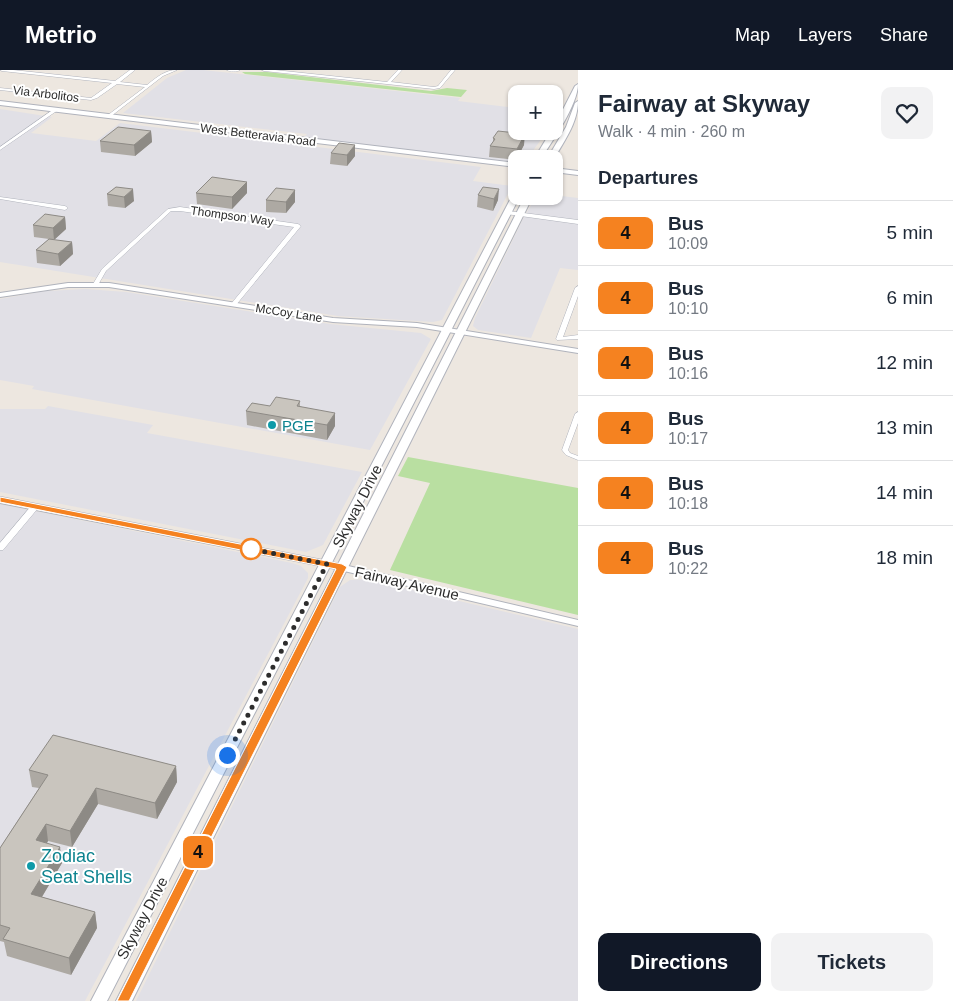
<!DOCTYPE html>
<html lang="en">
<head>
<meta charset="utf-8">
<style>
	:root { --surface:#fff; --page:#f2f2f3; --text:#1f2937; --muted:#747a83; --line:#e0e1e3; --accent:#111827 }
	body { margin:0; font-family:Arial,sans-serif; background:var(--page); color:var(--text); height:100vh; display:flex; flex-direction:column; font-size:19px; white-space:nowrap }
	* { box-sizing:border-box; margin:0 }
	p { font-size:16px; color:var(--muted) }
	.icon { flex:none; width:28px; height:28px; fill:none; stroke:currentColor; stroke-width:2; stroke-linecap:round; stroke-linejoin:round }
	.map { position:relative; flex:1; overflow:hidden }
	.side { display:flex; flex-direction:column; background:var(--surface); width:375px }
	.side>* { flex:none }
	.badge { padding:0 10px; border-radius:8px; font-size:18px; line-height:32px }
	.buttons { position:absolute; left:508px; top:15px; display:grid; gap:10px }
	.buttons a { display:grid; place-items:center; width:55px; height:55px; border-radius:10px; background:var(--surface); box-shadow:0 1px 4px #0004; font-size:25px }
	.you { position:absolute; width:25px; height:25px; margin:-12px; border:4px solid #fff; border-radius:50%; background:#1a73e8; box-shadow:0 0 0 8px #1a73e833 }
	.map>.badge { position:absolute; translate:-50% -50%; box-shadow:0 0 0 2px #fff }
	h2 { padding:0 20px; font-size:19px; line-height:45px }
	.round { display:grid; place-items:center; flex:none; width:52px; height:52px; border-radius:10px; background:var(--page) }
	.overview { display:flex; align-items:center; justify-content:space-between; height:85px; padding:0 20px }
	h1 { font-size:24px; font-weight:700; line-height:38px }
	.cta { display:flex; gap:10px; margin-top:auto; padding:10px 20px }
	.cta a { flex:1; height:58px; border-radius:10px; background:var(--accent); color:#fff; font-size:20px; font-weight:700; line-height:58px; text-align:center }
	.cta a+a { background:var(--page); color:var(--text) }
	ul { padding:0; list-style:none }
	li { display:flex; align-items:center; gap:15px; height:65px; padding:0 20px; border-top:1px solid var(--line) }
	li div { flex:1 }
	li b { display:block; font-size:19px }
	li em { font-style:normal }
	li .badge { min-width:55px; font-weight:700; text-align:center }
	header { display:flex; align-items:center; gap:30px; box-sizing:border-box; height:70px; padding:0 25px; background:var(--accent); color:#fff }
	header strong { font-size:24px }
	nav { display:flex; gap:28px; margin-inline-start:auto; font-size:18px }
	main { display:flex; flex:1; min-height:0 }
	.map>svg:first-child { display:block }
</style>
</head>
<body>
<header>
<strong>Metrio</strong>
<nav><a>Map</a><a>Layers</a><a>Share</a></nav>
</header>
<main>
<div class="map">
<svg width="578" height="931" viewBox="0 0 578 931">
	<rect width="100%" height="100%" fill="#ede7e0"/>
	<path fill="#e1e0e6" d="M186,0H203L460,28L458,31L516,38V61H547L527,89H516V93L303,68L307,64L123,43L167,8Z
		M0,39L52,47L31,63L96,71L120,53L481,97L473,111L512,116L442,250L433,252L338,246L0,192Z
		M554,125L578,128V200L560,198L531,268L478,260L473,256L475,248L522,151L536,126H554Z
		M86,219L126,222L330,254L421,263L431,269L370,380L32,319L34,316L0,310V229L46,221Z
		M48,336L153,355L147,363L362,402L323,475L306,482L0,422V339H45Z
		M0,434L292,493L301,496L308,503V508L85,931H0Z
		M366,509L578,559V931H136L340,517L350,510Z"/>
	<path fill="#b9dfa1" d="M242,2H267L431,21L447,18L467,20L461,27L245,4Z
		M408,387L578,418V545L390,500L430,413L398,406Z"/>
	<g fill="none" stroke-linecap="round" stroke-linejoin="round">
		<defs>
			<path id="minor" d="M0,0H13L115,11L130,0H135L120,12L147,15C157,7 165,0 177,0L163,6L110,47H108V45L145,17L117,14L97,28L91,30L0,20V18L91,28L112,13L2,1Z
				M227,0H240C237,2 230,2 227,0Z
				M262,0H275L387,12L398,0H402L391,12L434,17L438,16L451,0H455L440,18L434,19L264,1Z
				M54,39L58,40L0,80V77Z
				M0,127L65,136L68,138L65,140L0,129Z
				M180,137L298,154L301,156L236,235L234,236L231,234L294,157L180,141H171L106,201L98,215H94L93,214L102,199L168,139Z
				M508,141L578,150V154L506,144V142Z
				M578,216V226L563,267L578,265V269L557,270L556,269L575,218Z
				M578,342V353L568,380L570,383L578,386V390L566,385L562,380L575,344Z
				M32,435H38L39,437L3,480H0V473Z"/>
			<path id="tertiary" d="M0,31L516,93V97L0,35Z
				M68,213H109L333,248L417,253L578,279V283L417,257L333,252L109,217H68L0,227V223Z
				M0,427L327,491L578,550V556L327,497L0,433Z"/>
			<path id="secondary" d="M578,14C578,35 552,71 541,89H534L551,61H554V57L575,16Z
				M578,31C578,53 564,71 554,89H547L566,57L575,33Z
				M554,98L578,101V105L554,102Z
				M513,124L520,126L107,931H91Z
				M525,126H533L132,931H116Z"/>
		</defs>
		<use href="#minor" stroke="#b0b3bc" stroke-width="1"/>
		<use href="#tertiary" stroke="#b0b3bc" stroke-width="2"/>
		<use href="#secondary" stroke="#b0b3bc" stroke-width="2"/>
		<use href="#minor" fill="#fff" fill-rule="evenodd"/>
		<use href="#tertiary" fill="#fff" fill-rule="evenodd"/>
		<use href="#secondary" fill="#fff" fill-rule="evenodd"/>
	</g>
	<path fill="#ada9a3" d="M151,61L152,72L135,86L101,82L100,71Z
		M493,68L524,75L516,90L489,87L490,76L493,72Z
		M331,83L355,86L347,96L330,94Z
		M554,113L558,125L555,132L545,131L546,126H554Z
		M116,117L134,131L125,138L108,136L107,124Z
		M295,120V132L286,143L266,142V130Z
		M196,123H247L232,139L197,134Z
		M478,125L498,130L493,141L477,137Z
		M65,147L66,159L54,170L72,172L73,184L60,196L37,193L36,180L49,169L34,167L33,155Z
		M300,331V336L335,356L327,370L247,355L246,341L270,336Z
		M176,696L177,712L157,749L98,734L72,777L48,771L47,773L62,793L42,827L95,842L97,858L71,905L7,886L4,872L0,871V778L39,718L32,717L29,700Z"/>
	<path fill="#8d8a85" d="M151,61L152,72L135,86L134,75Z
		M525,64L524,75L516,90L517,79Z
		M355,75V86L347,96V85Z
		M247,112V123L232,139V127Z
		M560,114L558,125L555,132L556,121Z
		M133,119L134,131L125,138L124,127Z
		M499,119L498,130L493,141L494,129Z
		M295,120V132L286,143V132Z
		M65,147L66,159L54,170L53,158Z
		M72,172L73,184L60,196L58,184Z
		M335,343V356L327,370V355Z
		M176,696L177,712L157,749L155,733Z
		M96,718L98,734L72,777L70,761Z
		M46,754L48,771L38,786L36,770Z
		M60,777L62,793L34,840L31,824Z
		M95,842L97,858L71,905L69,888Z"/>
	<path fill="#c9c5be" stroke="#8d8a85" d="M118,57L151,61L134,75L100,71Z
		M498,61L525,64L517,79L490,76L495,69L493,68Z
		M339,73L355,75L347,85L331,83Z
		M212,107L247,112L232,127L196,123Z
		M554,113L560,114L556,121L554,120Z
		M116,117L133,119L124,127L107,124Z
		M483,117L499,119L494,129L478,125Z
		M276,118L295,120L286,132L266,130Z
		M45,144L65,147L53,158L33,155Z
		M49,169L72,172L58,184L36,180Z
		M276,327L300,331L297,336L335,343L327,355L246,341L252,333L270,336Z
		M53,665L176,696L155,733L96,718L70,761L46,754L36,770L60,777L31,824L95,842L69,888L3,869L10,858L0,855V778L48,705L29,700Z"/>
	<path fill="#f58220" stroke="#fff" d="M0,427L342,494L347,497L129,931H117L119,927L336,499L0,432Z"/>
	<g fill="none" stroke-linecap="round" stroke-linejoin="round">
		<path stroke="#2d2d2d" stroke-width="5" stroke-dasharray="0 9" d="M227,685L327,494L251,479"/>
	</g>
	<g fill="#0f9aa8" stroke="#fff" stroke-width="2">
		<circle cx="272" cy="355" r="5"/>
		<circle cx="31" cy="796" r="5"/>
	</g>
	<circle fill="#fff" stroke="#f58220" stroke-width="2.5" cx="251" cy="479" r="10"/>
	<g text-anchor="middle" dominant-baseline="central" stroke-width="4" stroke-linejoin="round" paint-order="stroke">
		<g font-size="12" fill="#2d2d2d" stroke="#fff">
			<text transform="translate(46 24) rotate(7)">Via Arbolitos</text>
			<text transform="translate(258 65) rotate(7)">West Betteravia Road</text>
			<text transform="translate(232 146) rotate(8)">Thompson Way</text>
			<text transform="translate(289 243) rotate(9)">McCoy Lane</text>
		</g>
		<g font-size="15" fill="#0d838f" stroke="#fff" text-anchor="start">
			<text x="282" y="355">PGE</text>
		</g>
		<g font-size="15" fill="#2d2d2d" stroke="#fff">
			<text transform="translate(357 436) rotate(-63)">Skyway Drive</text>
			<text transform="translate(407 513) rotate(13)">Fairway Avenue</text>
			<text transform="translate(142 848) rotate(-62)">Skyway Drive</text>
		</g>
		<g font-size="18" fill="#0d838f" stroke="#fff" text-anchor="start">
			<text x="41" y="786">Zodiac<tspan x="41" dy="21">Seat Shells</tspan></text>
		</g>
	</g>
</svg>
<div class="buttons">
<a>+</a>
<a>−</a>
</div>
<div class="you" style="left:227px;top:685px"></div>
<b class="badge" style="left:198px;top:782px;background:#f58220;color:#111">4</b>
</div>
<section class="side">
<div class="overview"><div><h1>Fairway at Skyway</h1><p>Walk · 4 min · 260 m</p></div><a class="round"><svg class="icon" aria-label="heart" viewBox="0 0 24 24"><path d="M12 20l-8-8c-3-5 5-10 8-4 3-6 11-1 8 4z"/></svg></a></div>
<h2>Departures</h2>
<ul>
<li><span class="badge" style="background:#f58220;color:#111">4</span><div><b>Bus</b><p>10:09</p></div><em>5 min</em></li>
<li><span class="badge" style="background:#f58220;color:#111">4</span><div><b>Bus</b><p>10:10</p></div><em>6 min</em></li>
<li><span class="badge" style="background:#f58220;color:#111">4</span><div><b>Bus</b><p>10:16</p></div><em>12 min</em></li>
<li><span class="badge" style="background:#f58220;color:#111">4</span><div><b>Bus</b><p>10:17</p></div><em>13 min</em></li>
<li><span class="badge" style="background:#f58220;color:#111">4</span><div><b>Bus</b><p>10:18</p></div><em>14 min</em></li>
<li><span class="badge" style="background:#f58220;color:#111">4</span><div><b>Bus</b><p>10:22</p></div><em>18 min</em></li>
</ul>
<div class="cta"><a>Directions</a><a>Tickets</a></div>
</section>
</main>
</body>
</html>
